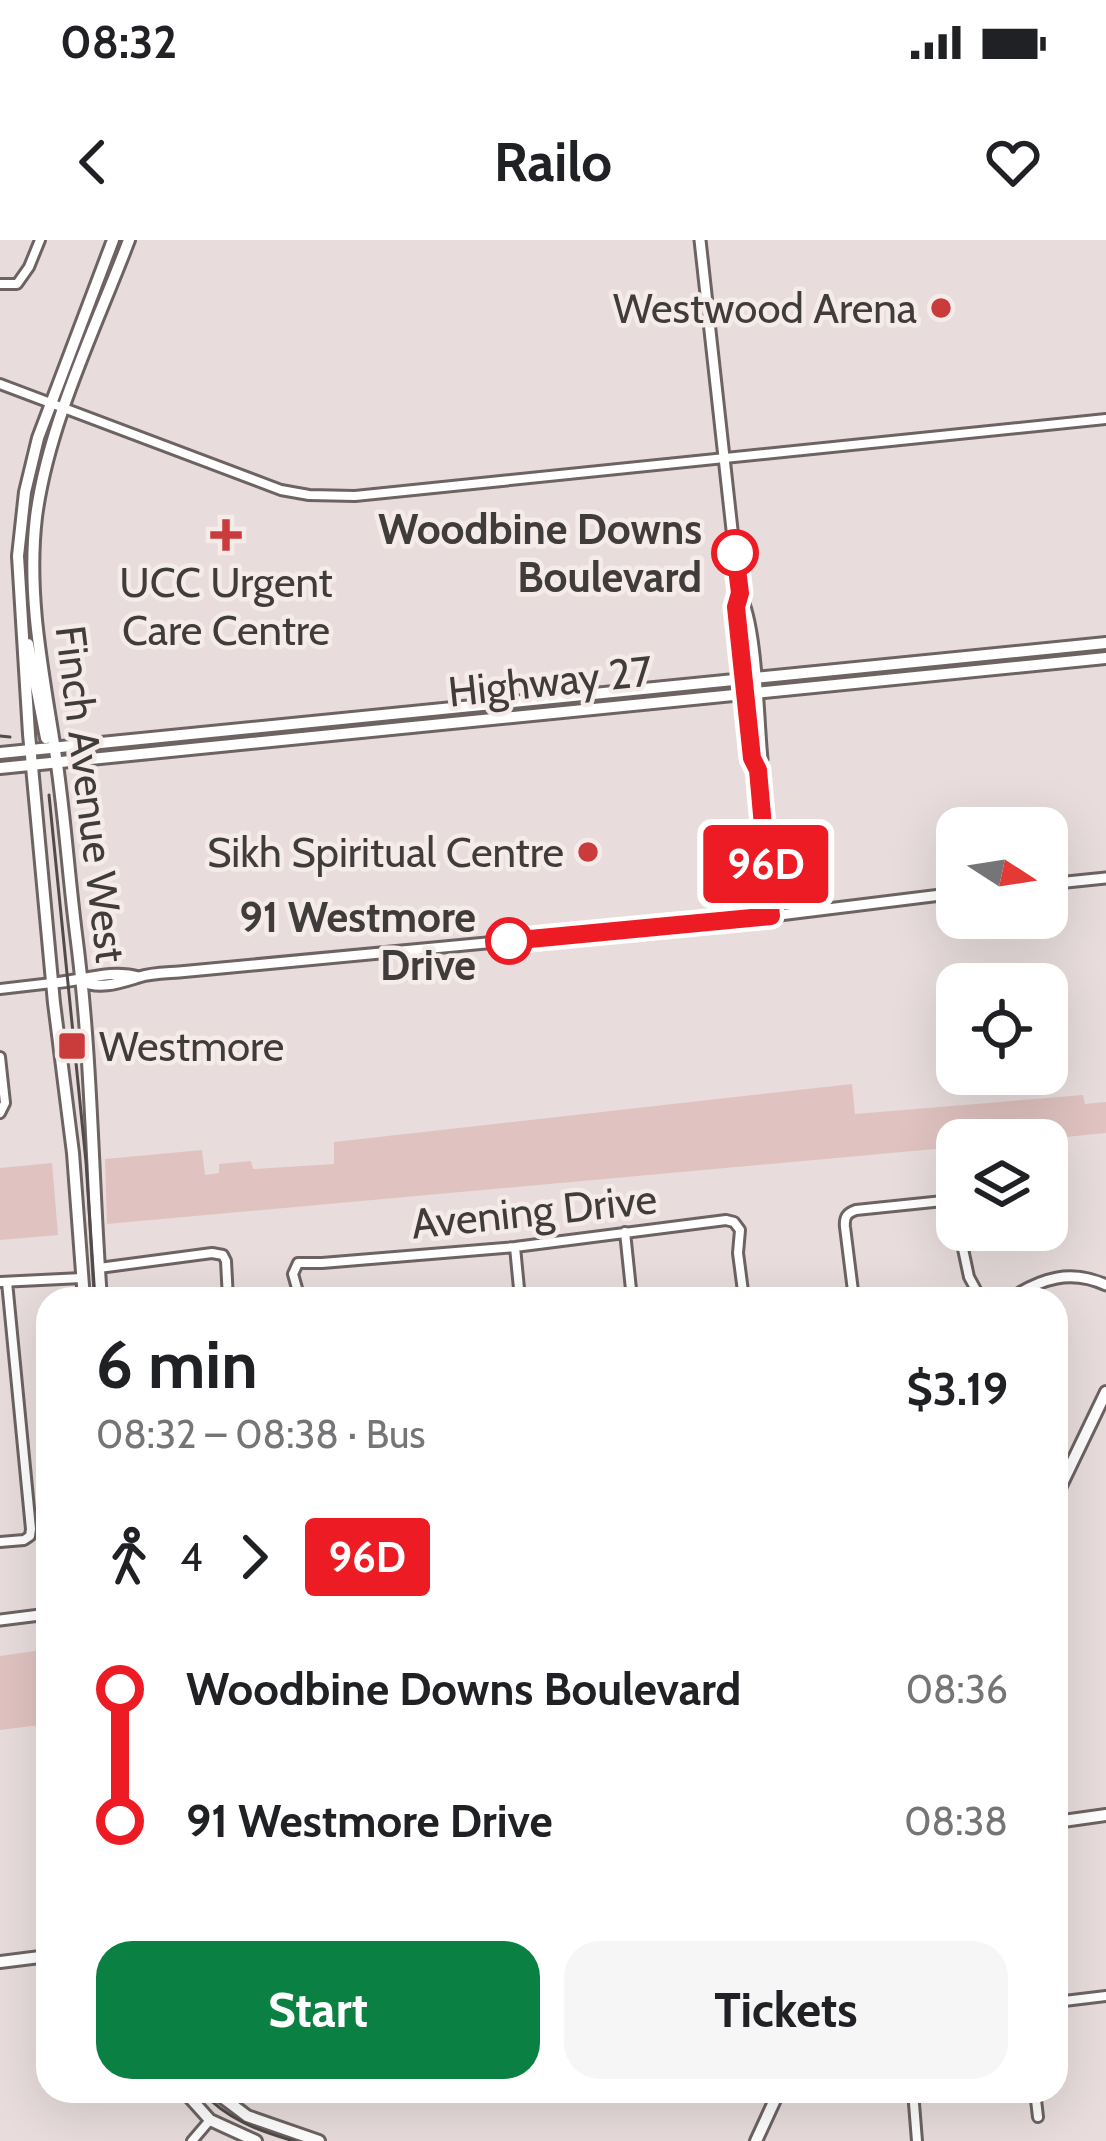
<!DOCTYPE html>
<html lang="en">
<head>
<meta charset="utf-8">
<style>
	:root { --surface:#fff; --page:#f6f6f6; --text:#202124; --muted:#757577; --accent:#0b8043 }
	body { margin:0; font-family:Cabin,sans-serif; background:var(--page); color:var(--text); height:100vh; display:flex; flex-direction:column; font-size:45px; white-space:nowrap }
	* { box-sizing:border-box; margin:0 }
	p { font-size:39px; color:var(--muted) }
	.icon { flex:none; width:66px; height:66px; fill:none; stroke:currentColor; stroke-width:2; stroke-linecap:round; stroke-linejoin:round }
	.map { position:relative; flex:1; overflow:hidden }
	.details { position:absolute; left:36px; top:1047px; width:1032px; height:816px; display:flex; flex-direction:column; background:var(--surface); border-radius:36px; box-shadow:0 12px 48px #0002 }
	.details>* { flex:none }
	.badge { padding:0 24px; border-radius:9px; font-size:42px; line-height:78px }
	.needle { width:78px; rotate:102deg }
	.controls { position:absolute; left:936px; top:567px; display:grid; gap:24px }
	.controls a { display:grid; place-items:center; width:132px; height:132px; border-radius:24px; background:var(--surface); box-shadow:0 12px 48px #0002; font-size:60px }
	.map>.badge { position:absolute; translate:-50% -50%; box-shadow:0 0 0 6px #fff }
	.legs { display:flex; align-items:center; gap:18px; height:132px; padding:0 60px; font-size:39px }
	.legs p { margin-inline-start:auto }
	.headline { display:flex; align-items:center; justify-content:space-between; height:204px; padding:0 60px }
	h1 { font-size:66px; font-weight:700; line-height:90px }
	.button { display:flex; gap:24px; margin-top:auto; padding:24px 60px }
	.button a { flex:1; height:138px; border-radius:36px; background:var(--accent); color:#fff; font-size:48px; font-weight:700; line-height:138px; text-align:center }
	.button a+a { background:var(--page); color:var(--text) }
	ul { padding:0 60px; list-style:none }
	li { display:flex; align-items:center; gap:42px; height:132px; font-size:45px }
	li i { display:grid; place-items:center; width:18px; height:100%; margin:0 15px; background:currentColor }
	li i::after { content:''; width:30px; height:30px; margin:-15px; border:9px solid; border-radius:50%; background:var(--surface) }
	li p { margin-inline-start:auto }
	li:first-child i { background:linear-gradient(#0000 50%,currentColor 0) }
	li:last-child i { background:linear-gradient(currentColor 50%,#0000 0) }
	.status { display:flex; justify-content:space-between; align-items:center; height:84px; padding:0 60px; background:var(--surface); direction:ltr }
	.status svg { height:33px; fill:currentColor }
	header { display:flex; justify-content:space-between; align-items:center; height:156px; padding:0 60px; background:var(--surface); font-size:54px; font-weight:700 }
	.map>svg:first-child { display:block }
</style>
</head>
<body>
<div class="status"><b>08:32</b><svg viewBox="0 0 49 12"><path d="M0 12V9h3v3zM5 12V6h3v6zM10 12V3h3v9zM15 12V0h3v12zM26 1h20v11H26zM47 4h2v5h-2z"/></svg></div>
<header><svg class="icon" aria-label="back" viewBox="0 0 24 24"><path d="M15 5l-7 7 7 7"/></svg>Railo<svg class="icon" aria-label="heart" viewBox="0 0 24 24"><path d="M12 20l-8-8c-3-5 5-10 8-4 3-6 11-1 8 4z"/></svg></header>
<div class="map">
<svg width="1106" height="1901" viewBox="0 0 1106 1901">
	<rect width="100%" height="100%" fill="#e8dddc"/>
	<path fill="#e0c3c0" d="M852,844L855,874L1083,855L1085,864L1106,862V893L1035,900H957V907L107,984L105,919L202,910L205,935L219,933V924L251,921L253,929L334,924V902Z
		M52,923L58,995L0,1000V928Z
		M48,1409V1484L0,1490V1416Z"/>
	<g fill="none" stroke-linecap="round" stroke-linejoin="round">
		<defs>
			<path id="minor" d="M0,44H17L29,27L40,0
				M0,144L281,250L309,255L355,256L1106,179
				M0,749L52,743
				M0,817L5,863L0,873
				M959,990L969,1037L981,1059
				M625,992L632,1059
				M515,1007L520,1059
				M99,1028L212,1013L223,1015L226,1021L228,1059
				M0,1042L82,1038
				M300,1059L293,1034L298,1023H322L515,1007L726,980L734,982L740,990L738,1013L744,1059
				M854,1059L845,987C844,977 847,973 856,970L943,961L950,957L954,959L957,968
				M0,1302L24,1300L30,1296L31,1289L7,1042
				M1056,1762L1106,1756
				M913,1851L917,1901
				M1035,1851L1038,1877
				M192,1901L210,1880"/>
			<path id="tertiary" d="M700,0L739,353L736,366L752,518L758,530
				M740,355C757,384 758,481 762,519L758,530L771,676
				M1047,644L1106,638
				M80,741C100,750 119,743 139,737C151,733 166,733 179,732L771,676L957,653
				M53,743C82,741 110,729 139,737
				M1010,1059C1041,1038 1071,1029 1106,1045
				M0,1380L48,1374"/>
			<path id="secondary" d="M28,404L46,498
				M84,1059L73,913L54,763L29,494L18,316L25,252L38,198L113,0
				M101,1059C92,938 92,815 76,694C68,631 64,566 54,504C42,428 27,353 36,277C48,184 96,87 129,0
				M1056,1256L1106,1152
				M1056,1582L1106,1575
				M0,1722L48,1716
				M184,1851L210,1880L256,1901
				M214,1851L247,1876L319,1901
				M756,1901L779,1851"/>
			<path id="primary" d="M0,513L1106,403
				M0,528L1106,418"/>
		</defs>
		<use href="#minor" stroke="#6c6362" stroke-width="14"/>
		<use href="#tertiary" stroke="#6c6362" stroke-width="15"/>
		<use href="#secondary" stroke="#6c6362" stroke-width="16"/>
		<use href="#primary" stroke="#6c6362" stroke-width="16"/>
		<use href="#minor" stroke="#fff" stroke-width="8"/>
		<use href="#tertiary" stroke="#fff" stroke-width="9"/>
		<use href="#secondary" stroke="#fff" stroke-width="10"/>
		<use href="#primary" stroke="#fff" stroke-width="10"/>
		<path stroke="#514c4b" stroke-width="3" d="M0,496L10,497
			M49,555L86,922L95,1059
			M201,1851C227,1879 258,1891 294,1901"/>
	</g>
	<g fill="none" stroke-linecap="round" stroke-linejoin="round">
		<defs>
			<path id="line-1" d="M509,701L771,676L758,530L752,518L736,367L740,353L735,313"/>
		</defs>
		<use href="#line-1" stroke="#fff" stroke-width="27"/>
		<use href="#line-1" stroke="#ed1c24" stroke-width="18"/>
	</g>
	<g fill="#ca3b3c" stroke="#f5ebe9" stroke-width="4.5">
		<circle cx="941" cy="68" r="12"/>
		<path d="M220 277h12v12h12v12h-12v12h-12v-12h-12v-12h12z"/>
		<circle cx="588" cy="612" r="12"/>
		<rect x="57" y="791" width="30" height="30" rx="6"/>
	</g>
	<g fill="#fff" stroke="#ed1c24" stroke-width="6">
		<circle cx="735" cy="313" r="21"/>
		<circle cx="509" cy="701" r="21"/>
	</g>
	<g text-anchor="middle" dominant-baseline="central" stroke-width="9" stroke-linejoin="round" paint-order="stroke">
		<g font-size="42" fill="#403c3b" stroke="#f5ebe9" text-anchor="end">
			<text x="917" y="68">Westwood Arena</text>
			<text x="226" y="342" text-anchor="middle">UCC Urgent<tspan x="226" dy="48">Care Centre</tspan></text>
			<text x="564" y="612">Sikh Spiritual Centre</text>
			<text x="99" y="806" text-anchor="start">Westmore</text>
		</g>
		<g font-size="42" font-weight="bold" fill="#403c3b" stroke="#f5ebe9" text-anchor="end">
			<text x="702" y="289">Woodbine Downs<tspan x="702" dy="48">Boulevard</tspan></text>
			<text x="476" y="677">91 Westmore<tspan x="476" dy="48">Drive</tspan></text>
		</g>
		<g font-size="42" fill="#403c3b" stroke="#f5ebe9">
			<text transform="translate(550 441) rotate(-6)">Highway 27</text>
			<text transform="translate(91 554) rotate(83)">Finch Avenue West</text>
			<text transform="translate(534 971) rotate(-6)">Avening Drive</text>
		</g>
	</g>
</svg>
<div class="controls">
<a><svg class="needle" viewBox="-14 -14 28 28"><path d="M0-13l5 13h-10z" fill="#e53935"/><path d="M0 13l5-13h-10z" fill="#757577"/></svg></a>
<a><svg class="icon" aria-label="locate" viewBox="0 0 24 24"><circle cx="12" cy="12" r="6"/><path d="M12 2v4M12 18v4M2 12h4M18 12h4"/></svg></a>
<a><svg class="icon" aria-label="layers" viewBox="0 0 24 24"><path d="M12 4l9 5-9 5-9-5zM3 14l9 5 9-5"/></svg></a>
</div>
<b class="badge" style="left:766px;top:624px;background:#ed1c24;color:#fff">96D</b>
<section class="details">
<div class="headline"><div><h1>6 min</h1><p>08:32 – 08:38 · Bus</p></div><b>$3.19</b></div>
<div class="legs"><svg class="icon" aria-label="walk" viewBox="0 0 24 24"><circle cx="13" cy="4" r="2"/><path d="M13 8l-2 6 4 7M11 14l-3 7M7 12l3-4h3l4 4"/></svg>4<svg class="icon" aria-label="forward" viewBox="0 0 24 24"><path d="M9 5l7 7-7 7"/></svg><b class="badge" style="background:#ed1c24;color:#fff">96D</b></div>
<ul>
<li><i style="color:#ed1c24"></i><b>Woodbine Downs Boulevard</b><p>08:36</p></li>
<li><i style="color:#ed1c24"></i><b>91 Westmore Drive</b><p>08:38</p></li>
</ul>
<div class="button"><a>Start</a><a>Tickets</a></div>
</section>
</div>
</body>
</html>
